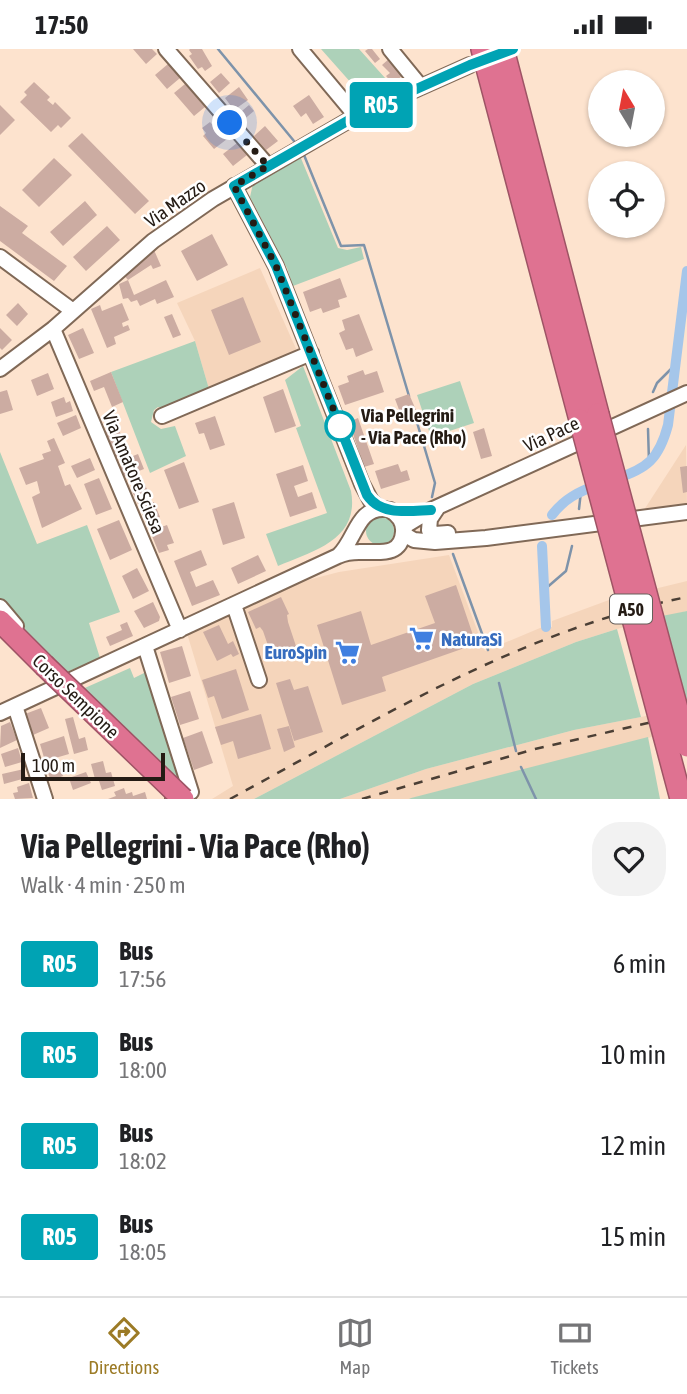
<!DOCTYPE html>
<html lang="en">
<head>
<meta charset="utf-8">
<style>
	:root { --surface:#fff; --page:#f2f2f2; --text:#202124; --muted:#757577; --line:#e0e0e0; --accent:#9c7b26 }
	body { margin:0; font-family:"Asap Condensed",sans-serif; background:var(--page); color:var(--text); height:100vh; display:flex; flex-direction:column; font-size:26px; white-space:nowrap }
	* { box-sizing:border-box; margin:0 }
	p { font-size:23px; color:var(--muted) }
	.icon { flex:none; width:38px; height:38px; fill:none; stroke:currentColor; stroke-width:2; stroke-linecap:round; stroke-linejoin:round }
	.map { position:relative; height:750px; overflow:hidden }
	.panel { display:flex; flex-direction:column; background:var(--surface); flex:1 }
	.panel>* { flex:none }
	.badge { padding:0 14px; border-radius:5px; font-size:24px; line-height:46px }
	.needle { width:46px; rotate:350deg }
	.controls { position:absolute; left:588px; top:21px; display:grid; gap:14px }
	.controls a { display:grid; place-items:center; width:77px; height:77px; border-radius:50%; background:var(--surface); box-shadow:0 2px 5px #0004; font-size:35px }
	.scale { position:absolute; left:21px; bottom:18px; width:144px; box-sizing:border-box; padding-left:7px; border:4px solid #241b14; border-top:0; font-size:19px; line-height:24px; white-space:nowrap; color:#241b14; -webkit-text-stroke:5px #fff; paint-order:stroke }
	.you { position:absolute; width:35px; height:35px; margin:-18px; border:5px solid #fff; border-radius:50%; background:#1a73e8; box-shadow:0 0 0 10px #1a73e833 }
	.map>.badge { position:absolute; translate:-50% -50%; box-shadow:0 0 0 4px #fff }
	.round { display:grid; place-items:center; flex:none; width:74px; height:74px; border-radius:28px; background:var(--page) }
	.summary { display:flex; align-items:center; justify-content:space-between; height:119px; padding:0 21px }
	h1 { font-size:33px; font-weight:700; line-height:52px }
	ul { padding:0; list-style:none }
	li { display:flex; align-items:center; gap:21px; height:91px; padding:0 21px }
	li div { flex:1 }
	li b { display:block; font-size:26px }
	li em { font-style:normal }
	li .badge { min-width:77px; font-weight:700; text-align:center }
	.status { display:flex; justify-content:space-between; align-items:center; height:49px; padding:0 35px; background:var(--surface); direction:ltr }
	.status svg { height:19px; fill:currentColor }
	.tab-bar { display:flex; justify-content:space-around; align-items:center; height:98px; border-top:2px solid var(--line); background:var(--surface); font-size:19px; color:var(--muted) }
	.tab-bar a { display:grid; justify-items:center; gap:4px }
	.tab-bar .selected { color:var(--accent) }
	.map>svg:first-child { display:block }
</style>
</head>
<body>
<div class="status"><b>17:50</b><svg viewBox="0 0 49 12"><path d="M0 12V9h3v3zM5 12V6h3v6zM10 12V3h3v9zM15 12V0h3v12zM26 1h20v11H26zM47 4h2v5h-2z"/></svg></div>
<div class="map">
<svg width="687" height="750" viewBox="0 0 687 750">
	<rect width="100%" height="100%" fill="#fde3ce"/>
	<path fill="#f5d5bb" d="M260,219L297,302L209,340L195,292L177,254Z
		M686,396L687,459L642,464Z
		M449,506L485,602L540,579L552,578V572L609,551L687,532V562L617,580L576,593L473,635L254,750H212L233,737L186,581L308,531L339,523Z
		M687,659V679L409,750H340L426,720L574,681Z"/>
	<path fill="#add1b9" d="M321,0H359L395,40L368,53Z
		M298,102L338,199L347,201L361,198L364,210L293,237L287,219L250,148L254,130Z
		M195,292L209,340L168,359L158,358L154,361L151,373L161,380L175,377L186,407L150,424L111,323Z
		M303,317L351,442C360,491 313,502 278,517L266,485L327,464L296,379L301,377L285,331Z
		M460,332L474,374L431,388L417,346Z
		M0,403L37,495L87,476L120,563L89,574L100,609L62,625L26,590L19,568L0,549Z
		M366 482a14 14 0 1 1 28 0a14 14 0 1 1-28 0Z
		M687,562V659L662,567Z
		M617,580L641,668L574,681L426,720L340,750H254L473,635L576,593Z
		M130,619L134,629L146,623L183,741L78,642Z
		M648,688L660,750H409L411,749Z"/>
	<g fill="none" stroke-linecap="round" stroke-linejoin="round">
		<path stroke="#7e93aa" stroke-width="2.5" d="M218,0L294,92
			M304,106L341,197L364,196L409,347
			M653,343L657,334L675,316
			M413,360L435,434L432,448
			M648,380L649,413
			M579,460L581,442
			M453,505L488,601
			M544,541L566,522L572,497
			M499,634L516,702
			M521,718L536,750"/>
		<path stroke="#a5c6ea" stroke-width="10" d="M615,430C647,420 659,410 668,376L687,222
			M552,466C564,450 578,443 597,436
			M542,497L546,578"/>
	</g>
	<path fill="#ccaca2" d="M133,0H152L157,5L146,15Z
		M190,0H202L212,17L205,22L202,18L198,20L189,7L192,5L189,1Z
		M368,0H372L380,10L375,14L365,2Z
		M390,9L404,25L393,35L386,27L390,24L382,16Z
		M168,15L180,29L167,40L155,26Z
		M221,24L230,34L219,44L210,33Z
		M34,33L50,48L47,51L53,56L55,53L71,69L61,79L58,76L51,83L20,53L27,46L24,43Z
		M185,35L205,58L194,67L174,44Z
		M239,38L248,51L234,61L225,49Z
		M309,46L324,68L313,75L306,64L301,68L293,57Z
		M0,56L15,71L0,86Z
		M249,56L254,62L242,72L237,66Z
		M210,73L218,82L224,77L231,87L214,100L203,87L206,84L202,79Z
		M265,77L278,92L266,101L254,87Z
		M82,84L149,152L135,165L68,97Z
		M237,94L247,106L233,117L223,105Z
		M54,109L72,126L39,158L22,141Z
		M85,152L97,166L63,197L50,183Z
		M0,157L28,177L22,184L67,217L54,232L0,192Z
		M107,177L120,191L86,222L73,208Z
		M212,185L228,216L197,232L181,202Z
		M154,201L161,217L153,220L151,216L128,231L122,224Z
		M340,229L347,248L338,251L340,258L323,264L321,259L310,263L303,243Z
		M128,231L134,246L166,231L174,248L157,255L155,250L140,257L137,251L131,253L128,249L123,250L119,235Z
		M243,248L261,293L229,306L211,261Z
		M18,254L28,265L17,277L6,266Z
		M122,254L129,271L122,274L123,278L128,276L130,281L114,288L116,295L107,299L91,260L100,256L102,262Z
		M172,265L181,286L173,289L164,268Z
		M359,265L373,301L356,308L353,299L346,301L339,284L345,281L342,271Z
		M0,279L12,291L2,301L0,299Z
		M83,279L94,304L79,310L68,286Z
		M363,321L365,326L377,322L384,343L345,356L338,337L349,333L347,327Z
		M111,323L123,353L112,358L104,338L94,342L90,332Z
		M48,324L54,340L37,347L31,331Z
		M283,340L296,377L275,384L263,348Z
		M7,341L13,361L0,365V343Z
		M409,345L416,361L401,366L395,350Z
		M64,348L66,354L70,352L73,362L56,368L51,353Z
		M76,366L81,379L63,387L57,374Z
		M215,367L225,396L210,401L204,384L199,385L195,374Z
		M358,369L374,415L364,418L349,373Z
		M118,378L128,404L114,409L104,383Z
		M484,379L492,407L481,410L473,383Z
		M54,389L65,414L58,417L65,437L70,435L82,460L42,479L32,448L40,444L37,432L26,436L19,419L44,410L42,405L51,402L47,392Z
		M138,405L144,420L124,428L120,417L134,411L133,407Z
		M90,409L95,421L77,429L71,417Z
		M184,413L199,453L179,460L164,421Z
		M398,415L401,423L407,421L410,431L381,440L375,422Z
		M303,416L308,432L294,437L298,448L312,443L317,459L290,468L276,425Z
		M687,417V443L683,444L680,418Z
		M99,429L112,460L96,466L84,435Z
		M144,434L151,448L138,455L131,440Z
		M154,453L160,468L146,474L140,459Z
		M234,453L245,489L223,496L212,460Z
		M119,471L132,501L110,511L97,480Z
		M167,476L174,494L167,496L169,501L159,504L150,482Z
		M201,501L207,516L190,523L196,538L213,531L220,546L192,557L174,512Z
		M258,506L266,522L238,535L231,519Z
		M137,519L149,542L133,550L122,527Z
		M456,536L476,595L382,628L386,642L342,656L317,576L361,562L371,596L435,574L425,547Z
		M281,548L289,565L287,566L288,573L298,603L273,611L263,582L260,578L256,580L248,563Z
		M153,553L160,568L159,572L144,579L134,562Z
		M127,573L133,587L110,597L106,588L122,581L120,576Z
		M219,576L228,595L233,592L239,605L233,608L231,605L217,612L203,583Z
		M182,597L191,627L169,634L160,603Z
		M236,620L249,661L222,670L214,647L208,649L202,631Z
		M290,630L294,641L308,637L323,683L294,692L276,634Z
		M190,642L199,670L180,676L171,648Z
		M41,659L49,679L33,686L25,665Z
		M261,665L271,700L238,710L233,692L221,696L215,678Z
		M73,668L79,690L85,688L88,701L74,705L65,670Z
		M10,673L17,691L0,699L1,677Z
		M289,677L295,698L284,703L277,680Z
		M202,682L213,714L194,721L183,689Z
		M64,687L69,705L45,712L40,695Z
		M18,699L22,713L5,718L1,705Z
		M103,712L106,724L111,723L115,737L102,741L98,729L95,730L91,715Z
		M59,713L63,727L51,732L46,718Z
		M24,720L26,729L4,735L2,725Z
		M86,723L91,734L73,741L69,729Z
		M29,734L33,749L15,750L13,744L18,743L17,738Z
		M124,739L126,745L132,743L133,747L145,743L147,750H108L116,747L114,743Z"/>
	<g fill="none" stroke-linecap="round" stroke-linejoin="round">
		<defs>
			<path id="minor" d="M166,0L268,117
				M300,0L356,67
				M390,0L421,38
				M234,137L276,217L362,435L371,452L379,459
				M0,208L73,262
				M53,280L180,581
				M0,320L53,280L153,192L213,150L356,67L470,16
				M162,367L311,304
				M438,458L430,470L429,481L435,485L448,484
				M403,478L431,461L687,344
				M403,481L407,487L414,491L435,493L486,489L687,463
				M339,506C356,490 357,458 385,460
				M234,556L259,631
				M0,558L16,577
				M145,597L191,743L173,749
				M15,657L45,750
				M0,664L338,507C345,504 352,503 359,503C377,502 401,509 403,483C404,473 398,466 390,461"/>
			<path id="highway" d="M482,0L580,371
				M503,0L598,365
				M0,572L44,616"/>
		</defs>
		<use href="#minor" stroke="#806957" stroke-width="18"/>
		<use href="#highway" stroke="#9e5465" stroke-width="24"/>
		<use href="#minor" stroke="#fff" stroke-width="14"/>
		<use href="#highway" stroke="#df7291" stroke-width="21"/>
		<path stroke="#4b3f35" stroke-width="2.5" stroke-dasharray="9 9" stroke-linecap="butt" d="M230,750C376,671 522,581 687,548
			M362,750L535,700L687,665"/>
		<defs>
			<path id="highway-bridge" d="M598,365L687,697
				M580,371L681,750
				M44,616L183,750"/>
		</defs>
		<use href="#highway-bridge" stroke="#9e5465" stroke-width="24" stroke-linecap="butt"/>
		<use href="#highway-bridge" stroke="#df7291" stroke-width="21"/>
	</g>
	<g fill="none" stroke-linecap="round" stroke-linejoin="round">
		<defs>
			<path id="line" d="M431,461C408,462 381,467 367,446L276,217L234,137L356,67L470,16L513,0"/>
		</defs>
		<use href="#line" stroke="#fff" stroke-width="16"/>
		<use href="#line" stroke="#00a3b4" stroke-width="10"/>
		<path stroke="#241b14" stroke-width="7" stroke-dasharray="0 12.6" d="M230,74L268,117L234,137L276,217L341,379L340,377"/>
	</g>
	<defs>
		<symbol id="supermarket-bare" viewBox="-9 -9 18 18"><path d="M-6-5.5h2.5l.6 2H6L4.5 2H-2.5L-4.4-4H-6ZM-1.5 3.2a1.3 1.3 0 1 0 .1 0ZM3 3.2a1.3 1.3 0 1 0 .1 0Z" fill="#3f7fe0" stroke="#fff" stroke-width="2.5" paint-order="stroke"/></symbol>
	</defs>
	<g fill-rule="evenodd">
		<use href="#supermarket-bare" x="404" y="572" width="35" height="35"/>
		<use href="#supermarket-bare" x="330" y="586" width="35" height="35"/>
	</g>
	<circle fill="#fff" stroke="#00a3b4" stroke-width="3.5" cx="340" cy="377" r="14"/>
	<g text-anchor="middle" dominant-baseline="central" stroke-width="5" stroke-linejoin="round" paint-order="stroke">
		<rect fill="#fff" stroke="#665f5a" stroke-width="2" x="610" y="545.5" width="42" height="29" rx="5"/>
		<g font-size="18" font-weight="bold" fill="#241b14">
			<text x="631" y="560">A50</text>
		</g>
		<g font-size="19" fill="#241b14" stroke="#fff">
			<text transform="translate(175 154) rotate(-35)">Via Mazzo</text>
			<text transform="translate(551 385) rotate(-25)">Via Pace</text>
			<text transform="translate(134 423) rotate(67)">Via Amatore Sciesa</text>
			<text transform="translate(76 647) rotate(44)">Corso Sempione</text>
		</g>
		<g font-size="19" font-weight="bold" fill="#241b14" stroke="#fff" text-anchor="start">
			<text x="361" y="366">Via Pellegrini<tspan x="361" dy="22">- Via Pace (Rho)</tspan></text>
		</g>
		<g font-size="19" font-weight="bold" fill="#366cbe" stroke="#fff" text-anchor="start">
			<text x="441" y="590">NaturaSì</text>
			<text x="327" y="603" text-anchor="end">EuroSpin</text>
		</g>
	</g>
</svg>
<div class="controls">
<a><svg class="needle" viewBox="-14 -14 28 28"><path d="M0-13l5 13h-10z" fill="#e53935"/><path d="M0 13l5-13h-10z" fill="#757577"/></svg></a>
<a><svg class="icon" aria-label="locate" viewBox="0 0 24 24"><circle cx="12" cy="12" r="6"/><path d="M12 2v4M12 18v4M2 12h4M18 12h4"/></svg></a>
</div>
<div class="scale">100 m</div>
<div class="you" style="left:230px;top:74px"></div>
<b class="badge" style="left:381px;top:56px;background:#00a3b4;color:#fff">R05</b>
</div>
<section class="panel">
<div class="summary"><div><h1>Via Pellegrini - Via Pace (Rho)</h1><p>Walk · 4 min · 250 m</p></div><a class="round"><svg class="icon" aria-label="heart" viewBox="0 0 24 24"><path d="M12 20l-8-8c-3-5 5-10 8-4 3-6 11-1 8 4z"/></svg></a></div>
<ul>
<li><span class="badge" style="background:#00a3b4;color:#fff">R05</span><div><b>Bus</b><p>17:56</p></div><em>6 min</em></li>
<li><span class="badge" style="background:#00a3b4;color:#fff">R05</span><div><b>Bus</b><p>18:00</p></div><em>10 min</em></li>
<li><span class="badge" style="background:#00a3b4;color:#fff">R05</span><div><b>Bus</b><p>18:02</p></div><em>12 min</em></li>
<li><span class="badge" style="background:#00a3b4;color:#fff">R05</span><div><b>Bus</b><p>18:05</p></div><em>15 min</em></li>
</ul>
</section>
<nav class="tab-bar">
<a class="selected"><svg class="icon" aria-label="directions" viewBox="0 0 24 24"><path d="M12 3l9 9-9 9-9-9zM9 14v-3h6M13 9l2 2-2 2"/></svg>Directions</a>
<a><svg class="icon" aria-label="map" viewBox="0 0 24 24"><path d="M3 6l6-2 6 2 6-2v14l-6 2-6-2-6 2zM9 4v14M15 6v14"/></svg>Map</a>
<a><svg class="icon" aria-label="tickets" viewBox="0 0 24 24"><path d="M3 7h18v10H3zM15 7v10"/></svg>Tickets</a>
</nav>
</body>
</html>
